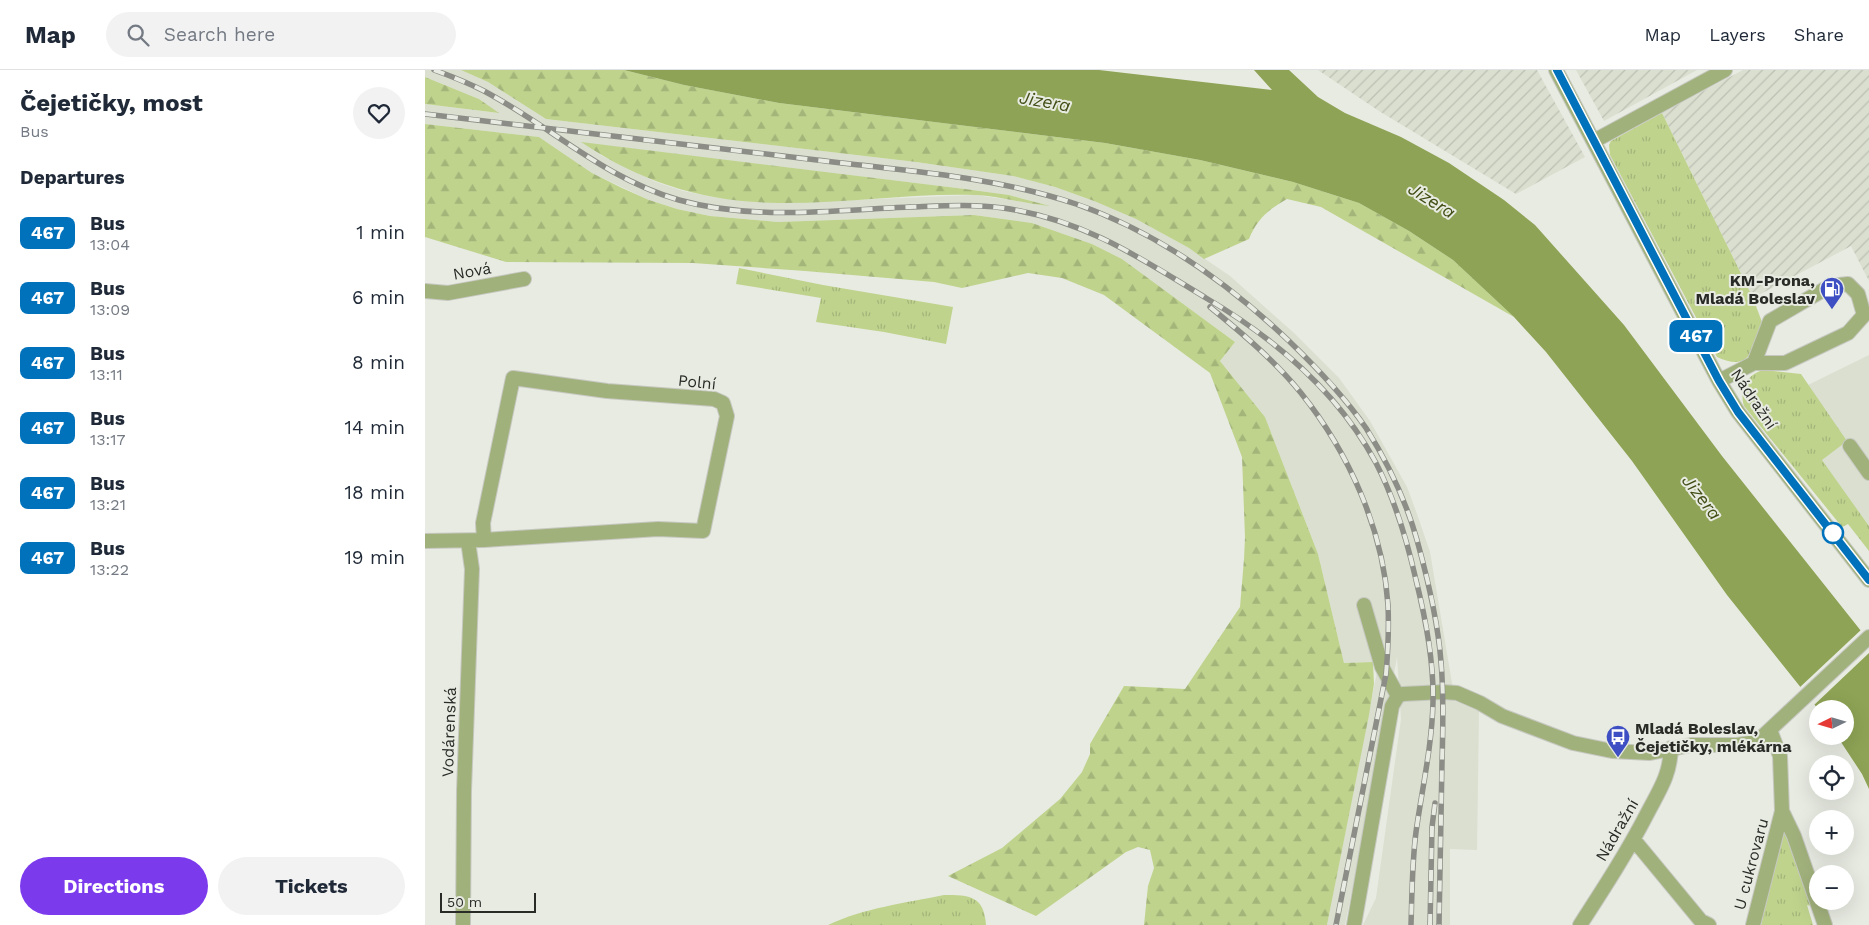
<!DOCTYPE html>
<html lang="en">
<head>
<meta charset="utf-8">
<style>
	:root { --surface:#fff; --page:#f2f2f3; --text:#1f2937; --muted:#747a83; --line:#e0e1e3; --accent:#7c3aed }
	body { margin:0; font-family:"Work Sans",sans-serif; background:var(--page); color:var(--text); height:100vh; display:flex; flex-direction:column; font-size:19px; white-space:nowrap }
	* { box-sizing:border-box; margin:0 }
	p { font-size:16px; color:var(--muted) }
	.icon { flex:none; width:28px; height:28px; fill:none; stroke:currentColor; stroke-width:2; stroke-linecap:round; stroke-linejoin:round }
	.map { position:relative; flex:1; overflow:hidden }
	.sheet { display:flex; flex-direction:column; background:var(--surface); width:425px }
	.sheet>* { flex:none }
	.badge { padding:0 10px; border-radius:8px; font-size:18px; line-height:32px }
	.needle { width:32px; rotate:265deg }
	.fabs { position:absolute; left:1384px; top:630px; display:grid; gap:10px }
	.fabs a { display:grid; place-items:center; width:45px; height:45px; border-radius:50%; background:var(--surface); box-shadow:0 5px 20px #0002; font-size:25px }
	.scale { position:absolute; left:15px; bottom:12px; width:96px; box-sizing:border-box; padding-left:5px; border:2px solid #292b27; border-top:0; font-size:14px; line-height:18px; white-space:nowrap; color:#292b27; -webkit-text-stroke:4px #e8ebe2; paint-order:stroke }
	.map>.badge { position:absolute; translate:-50% -50%; box-shadow:0 0 0 2px #fff }
	h2 { padding:0 20px; font-size:19px; line-height:45px }
	.round { display:grid; place-items:center; flex:none; width:52px; height:52px; border-radius:26px; background:var(--page) }
	.headline { display:flex; align-items:center; justify-content:space-between; height:85px; padding:0 20px }
	h1 { font-size:24px; font-weight:700; line-height:38px }
	.cta { display:flex; gap:10px; margin-top:auto; padding:10px 20px }
	.cta a { flex:1; height:58px; border-radius:30px; background:var(--accent); color:#fff; font-size:20px; font-weight:700; line-height:58px; text-align:center }
	.cta a+a { background:var(--page); color:var(--text) }
	ul { padding:0; list-style:none }
	li { display:flex; align-items:center; gap:15px; height:65px; padding:0 20px }
	li div { flex:1 }
	li b { display:block; font-size:19px }
	li em { font-style:normal }
	li .badge { min-width:55px; font-weight:700; text-align:center }
	header { display:flex; align-items:center; gap:30px; box-sizing:border-box; height:70px; padding:0 25px; background:var(--surface); border-bottom:1px solid var(--line) }
	header strong { font-size:24px }
	nav { display:flex; gap:28px; margin-inline-start:auto; font-size:18px }
	.search { width:350px; height:45px; background:var(--page); display:flex; align-items:center; gap:12px; box-sizing:border-box; padding:0 18px; border-radius:28px; color:var(--muted); font-size:19px }
	main { display:flex; flex:1; min-height:0 }
	.map>svg:first-child { display:block }
</style>
</head>
<body>
<header>
<strong>Map</strong>
<div class="search"><svg class="icon" aria-label="search" viewBox="0 0 24 24"><circle cx="10" cy="10" r="6"/><path d="M15 15l6 6"/></svg>Search here</div>
<nav><a>Map</a><a>Layers</a><a>Share</a></nav>
</header>
<main>
<section class="sheet">
<div class="headline"><div><h1>Čejetičky, most</h1><p>Bus</p></div><a class="round"><svg class="icon" aria-label="heart" viewBox="0 0 24 24"><path d="M12 20l-8-8c-3-5 5-10 8-4 3-6 11-1 8 4z"/></svg></a></div>
<h2>Departures</h2>
<ul>
<li><span class="badge" style="background:#0072bc;color:#fff">467</span><div><b>Bus</b><p>13:04</p></div><em>1 min</em></li>
<li><span class="badge" style="background:#0072bc;color:#fff">467</span><div><b>Bus</b><p>13:09</p></div><em>6 min</em></li>
<li><span class="badge" style="background:#0072bc;color:#fff">467</span><div><b>Bus</b><p>13:11</p></div><em>8 min</em></li>
<li><span class="badge" style="background:#0072bc;color:#fff">467</span><div><b>Bus</b><p>13:17</p></div><em>14 min</em></li>
<li><span class="badge" style="background:#0072bc;color:#fff">467</span><div><b>Bus</b><p>13:21</p></div><em>18 min</em></li>
<li><span class="badge" style="background:#0072bc;color:#fff">467</span><div><b>Bus</b><p>13:22</p></div><em>19 min</em></li>
</ul>
<div class="cta"><a>Directions</a><a>Tickets</a></div>
</section>
<div class="map">
<svg width="1444" height="855" viewBox="0 0 1444 855">
	<defs>
		<pattern id="industrial-furrows" width="10" height="10" patternUnits="userSpaceOnUse" patternTransform="scale(1.25)"><rect width="10" height="10" fill="#dadfd0"/><path d="M-1 1l2-2M0 10L10 0M9 11l2-2" fill="none" stroke="#bbc0b3"/></pattern>
		<pattern id="grass-tufts" width="24" height="20" patternUnits="userSpaceOnUse" patternTransform="scale(1.25)"><rect width="24" height="20" fill="#bfd38d"/><path d="M3 7l-1-3M5 7V3M7 7l1-3M15 17l-1-3M17 17v-4M19 17l1-3" fill="none" stroke="#a4b57a"/></pattern>
		<pattern id="forest-firs" width="22" height="20" patternUnits="userSpaceOnUse" patternTransform="scale(1.25)"><rect width="22" height="20" fill="#bfd38d"/><path d="M5 1l3.5 6h-7zM16 11l3.5 6h-7z" fill="#a4b57a"/></pattern>
	</defs>
	<rect width="100%" height="100%" fill="#e8ebe2"/>
	<path fill="#dadfd0" fill-rule="evenodd" d="M0,0H36L63,12L121,49L491,92L588,106L630,117L669,131L711,149L764,178L805,206L869,263L914,308L945,351L982,417L992,444L1005,482L1030,631L1054,641L1052,780L1025,779V855H938L951,828L976,649L972,587L961,648L920,855H902L952,602L957,585L948,592L919,593L893,484L840,347L795,291L810,272L697,189L667,174L607,153L549,145L353,152L285,146L252,139L224,130L167,103L114,67L0,54V34L73,43L54,29L0,7ZM158,73L540,119L584,125L621,135L550,125L354,133L288,127L258,121L231,112L177,86Z
		M1444,285V456L1396,389L1383,315Z"/>
	<path fill="url(#industrial-furrows)" d="M893,0H1112L1160,87L1091,124L954,41Z
		M1151,0H1272L1179,51Z
		M1318,0H1444V211L1426,176L1328,228L1237,43Z"/>
	<path fill="url(#grass-tufts)" d="M1237,43L1328,228L1337,252C1329,278 1326,303 1292,287L1185,85L1184,75L1186,71Z
		M314,198L398,215L528,237L521,274L459,262L391,252L396,228L311,214Z
		M1338,300L1376,304L1422,371L1397,390L1444,456V481L1423,454L1417,457L1319,336C1314,319 1321,305 1338,300Z
		M1359,764H1362L1390,837L1382,835L1388,855H1336L1357,767Z
		M519,825C545,825 559,826 561,855H403C439,838 480,833 519,825Z"/>
	<path fill="url(#forest-firs)" d="M36,0H199L259,15L354,33L680,73L775,90L868,112L934,133L984,161L1028,190L1089,247L896,137L862,129C844,139 832,149 824,169L779,189L764,178L711,149L669,131L630,117L588,106L491,92L121,49L63,12Z
		M0,7L54,29L74,43L0,34Z
		M0,54L114,67L167,103L197,118L224,130L252,139L285,146L353,152L549,145L607,153L667,174L697,189L810,272L795,291L840,347L893,484L919,593L948,592L949,614L944,645L902,855H719L723,816L729,798L725,780L713,777L701,782L611,846L523,806L577,778L635,729L657,702L665,684V674L699,616L760,619L815,537L819,489L820,467L817,387L785,303L679,225L637,208L603,203L537,218L509,212L380,201L268,193L81,192L0,167Z
		M156,72L540,119L584,125L625,136C599,134 575,126 550,125C484,123 418,134 352,133C280,132 217,113 156,72Z"/>
	<path fill="#8ea355" d="M199,0H674L847,20L829,0H864L893,27L920,43L976,67L1024,93L1079,130L1110,155L1199,255L1297,386L1444,571V719L1437,704L1412,666H1420V639H1393L1302,525L1207,391L1121,282L1089,247L1028,190L984,161L934,133L868,112L775,90L680,73L354,33L259,15Z"/>
	<path fill="#e8ebe2" d="M1438,558L1444,567V583L1388,636L1373,619Z"/>
	<g fill="none" stroke-linecap="round" stroke-linejoin="round">
		<defs>
			<path id="minor" d="M1131,0L1294,311L1313,342L1444,510
				M1169,71L1300,0
				M0,221L23,223L99,209
				M1294,311L1329,293H1360L1423,263L1439,245L1433,224L1423,214L1405,216L1345,251L1329,293
				M1425,376L1444,403
				M0,471L59,470L233,459L278,461L302,346L298,333L289,329L182,321L88,308L58,453L59,470
				M939,535L957,597L973,626
				M1357,741L1369,766L1400,855
				M1209,770L1276,851L1284,855
				M38,855L39,721L47,499L43,471
				M929,855L967,636L973,626L978,624L1018,622L1032,623L1055,633L1077,646L1148,673L1187,681L1225,683L1266,675H1312L1325,673L1338,666L1444,567
				M1155,855C1179,818 1203,781 1223,742C1235,719 1245,705 1246,678
				M1328,855L1357,741L1355,686L1345,660"/>
		</defs>
		<use href="#minor" stroke="#c6c8c0" stroke-width="16"/>
		<use href="#minor" stroke="#a1b17c" stroke-width="14"/>
		<defs>
			<path id="rail" d="M9,0C26,6 43,13 59,21C127,57 178,108 254,130C329,151 409,140 485,137C516,136 547,134 578,138C657,149 714,187 781,228C849,268 913,322 951,393C970,430 982,470 991,510C1001,550 1009,591 1008,632C1007,676 997,719 991,762C987,793 987,824 986,855
				M0,44C131,59 261,75 392,90C479,101 568,106 651,134C732,162 803,213 864,271C892,298 919,326 941,358C963,393 981,431 992,470C1003,510 1013,551 1016,592C1019,625 1018,659 1017,692C1016,747 1015,801 1014,855
				M785,237C818,264 850,291 876,323C924,383 958,459 963,535C964,558 963,581 961,604L911,855
				M1005,855L1007,757L1010,733"/>
		</defs>
		<use href="#rail" stroke="#8b8d86" stroke-width="5.5"/>
		<use href="#rail" stroke="#e8ebe2" stroke-width="4" stroke-dasharray="11" stroke-linecap="butt"/>
	</g>
	<g fill="none" stroke-linecap="round" stroke-linejoin="round">
		<defs>
			<path id="line" d="M1132,0L1294,311L1313,342L1444,510"/>
		</defs>
		<use href="#line" stroke="#fff" stroke-width="11"/>
		<use href="#line" stroke="#0072bc" stroke-width="8"/>
	</g>
	<defs>
		<symbol id="fuel-pin" viewBox="-11 -11 22 30"><path d="M0 17L-7.5 6A9.5 9.5 0 1 1 7.5 6Z" fill="#3e4fc3" stroke="#e8ebe2"/><path d="M-5.5-6h7V0h2V4h1.3V-2.5L3-4.5l.8-.8L6-3V5H2.5V1h-1V6h-7ZM-4.2-4.7v3.2H.2V-4.7Z" fill="#fff"/></symbol>
		<symbol id="bus-pin" viewBox="-11 -11 22 30"><path d="M0 17L-7.5 6A9.5 9.5 0 1 1 7.5 6Z" fill="#3e4fc3" stroke="#e8ebe2"/><path d="M-5-6H5V4H4V6H2V4H-2V6H-4V4H-5ZM-3.5-4V0h7V-4ZM-3.5 1.2v1.5H-2V1.2ZM2 1.2v1.5H3.5V1.2Z" fill="#fff"/></symbol>
	</defs>
	<g fill-rule="evenodd">
		<use href="#fuel-pin" x="1393" y="205" width="28" height="38"/>
		<use href="#bus-pin" x="1179" y="653" width="28" height="38"/>
	</g>
	<circle fill="#fff" stroke="#0072bc" stroke-width="2.5" cx="1408" cy="463" r="10"/>
	<g text-anchor="middle" dominant-baseline="central" stroke-width="4" stroke-linejoin="round" paint-order="stroke">
		<g font-size="16" fill="#292b27" stroke="#e8ebe2">
			<text transform="translate(47 201) rotate(-10)">Nová</text>
			<text transform="translate(272 312) rotate(6)">Polní</text>
			<text transform="translate(1329 329) rotate(56)">Nádražní</text>
			<text transform="translate(24 662) rotate(-88)">Vodárenská</text>
			<text transform="translate(1192 760) rotate(-60)">Nádražní</text>
			<text transform="translate(1326 794) rotate(-75)">U cukrovaru</text>
		</g>
		<g font-size="16" font-weight="bold" fill="#292b27" stroke="#e8ebe2" text-anchor="end">
			<text x="1390" y="210">KM-Prona,<tspan x="1390" dy="18">Mladá Boleslav</tspan></text>
			<text x="1210" y="658" text-anchor="start">Mladá Boleslav,<tspan x="1210" dy="18">Čejetičky, mlékárna</tspan></text>
		</g>
		<g font-size="18" font-style="italic" fill="#414e15" stroke="#e8ebe2">
			<text transform="translate(620 31) rotate(10)">Jizera</text>
			<text transform="translate(1007 130) rotate(32)">Jizera</text>
			<text transform="translate(1277 427) rotate(52)">Jizera</text>
		</g>
	</g>
</svg>
<div class="fabs">
<a><svg class="needle" viewBox="-14 -14 28 28"><path d="M0-13l5 13h-10z" fill="#e53935"/><path d="M0 13l5-13h-10z" fill="#747a83"/></svg></a>
<a><svg class="icon" aria-label="locate" viewBox="0 0 24 24"><circle cx="12" cy="12" r="6"/><path d="M12 2v4M12 18v4M2 12h4M18 12h4"/></svg></a>
<a>+</a>
<a>−</a>
</div>
<div class="scale">50 m</div>
<b class="badge" style="left:1271px;top:266px;background:#0072bc;color:#fff">467</b>
</div>
</main>
</body>
</html>
